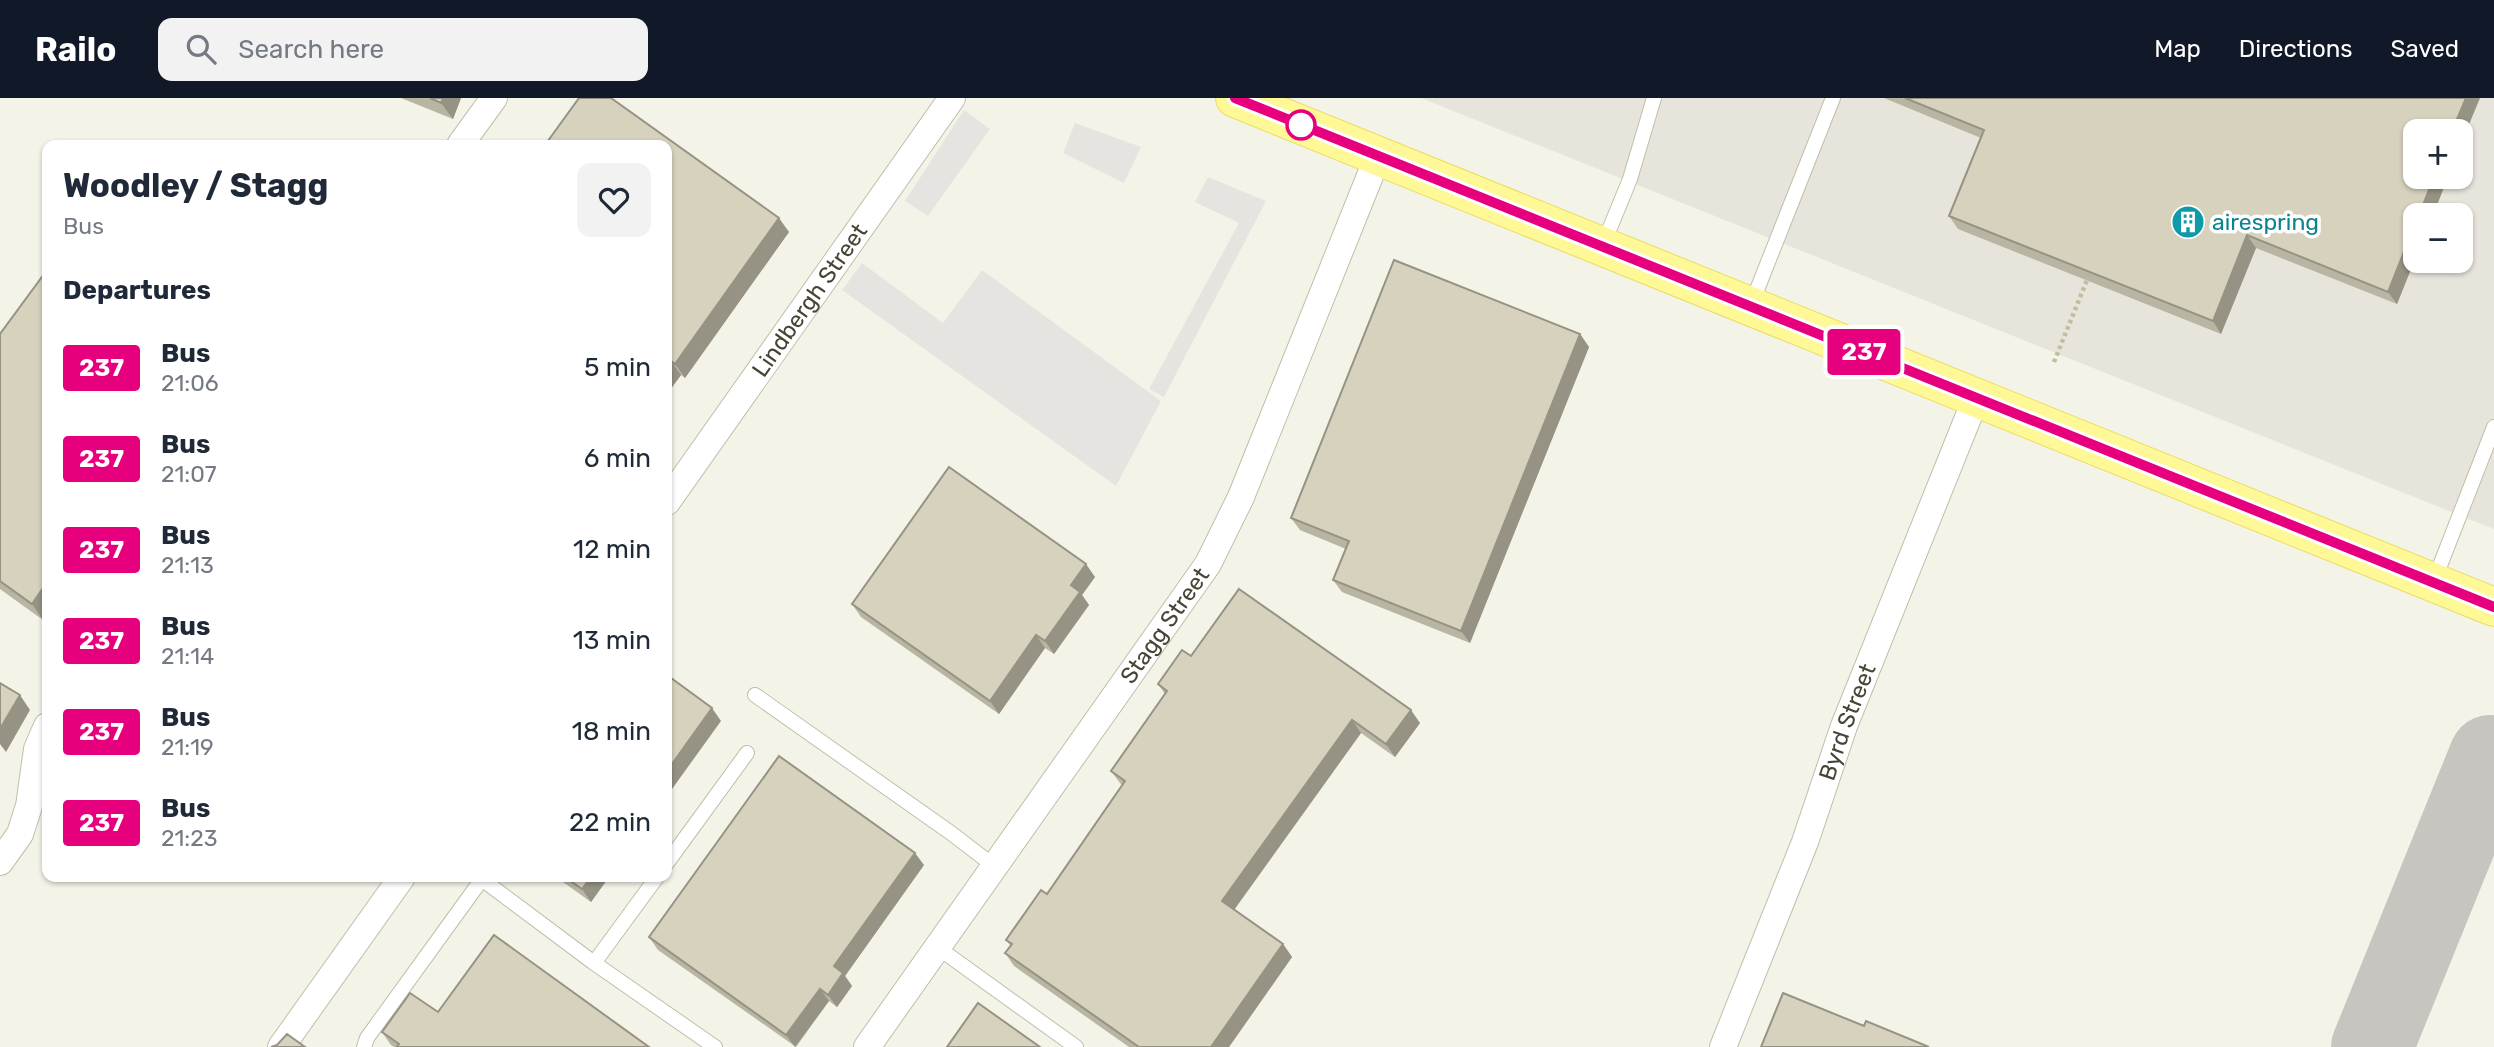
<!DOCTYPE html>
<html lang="en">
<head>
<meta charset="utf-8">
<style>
	:root { --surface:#fff; --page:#f2f2f3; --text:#1f2937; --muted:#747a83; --accent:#111827 }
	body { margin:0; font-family:Rubik,sans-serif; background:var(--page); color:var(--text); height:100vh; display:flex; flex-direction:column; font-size:26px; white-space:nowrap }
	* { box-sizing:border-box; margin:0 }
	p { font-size:23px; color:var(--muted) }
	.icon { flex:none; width:38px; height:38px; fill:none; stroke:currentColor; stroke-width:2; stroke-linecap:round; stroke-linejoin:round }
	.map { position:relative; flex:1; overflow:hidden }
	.panel { position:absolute; left:42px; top:42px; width:630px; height:742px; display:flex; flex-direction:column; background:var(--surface); border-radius:14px; box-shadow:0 2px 5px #0004 }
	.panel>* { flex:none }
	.badge { padding:0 14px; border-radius:5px; font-size:24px; line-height:46px }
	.tools { position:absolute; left:2403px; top:21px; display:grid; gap:14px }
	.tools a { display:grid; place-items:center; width:70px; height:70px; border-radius:14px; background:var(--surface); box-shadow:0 2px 5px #0004; font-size:35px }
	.map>.badge { position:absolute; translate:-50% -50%; box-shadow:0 0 0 4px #fff }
	h2 { padding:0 21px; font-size:26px; line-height:63px }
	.round { display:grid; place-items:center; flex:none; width:74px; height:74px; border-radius:14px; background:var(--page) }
	.overview { display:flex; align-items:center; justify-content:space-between; height:119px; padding:0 21px }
	h1 { font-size:33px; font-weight:700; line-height:52px }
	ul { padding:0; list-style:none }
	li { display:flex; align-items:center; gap:21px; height:91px; padding:0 21px }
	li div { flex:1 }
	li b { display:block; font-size:26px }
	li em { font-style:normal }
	li .badge { min-width:77px; font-weight:700; text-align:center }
	header { display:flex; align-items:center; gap:42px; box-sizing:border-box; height:98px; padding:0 35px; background:var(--accent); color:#fff }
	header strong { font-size:33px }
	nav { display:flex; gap:38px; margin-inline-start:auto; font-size:24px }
	.search { width:490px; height:63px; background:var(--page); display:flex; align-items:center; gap:18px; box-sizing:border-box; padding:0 24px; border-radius:14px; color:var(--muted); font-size:26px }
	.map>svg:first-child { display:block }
</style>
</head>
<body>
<header>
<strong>Railo</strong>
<div class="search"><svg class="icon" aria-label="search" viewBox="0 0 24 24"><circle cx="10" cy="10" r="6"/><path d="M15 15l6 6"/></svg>Search here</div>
<nav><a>Map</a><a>Directions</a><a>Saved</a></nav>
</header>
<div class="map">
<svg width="2494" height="949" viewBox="0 0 2494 949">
	<rect width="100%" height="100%" fill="#f4f3e8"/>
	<path fill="#e7e4dc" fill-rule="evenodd" d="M1421,0H2494V431ZM2415,33H2460V79H2415ZM2415,117H2460V163H2415Z"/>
	<path fill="#e6e4e0" d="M964,12L990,31L928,118L905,103Z
		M1075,25L1141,49L1124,85L1063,55Z
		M1208,79L1266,103L1164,299L1149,291L1239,125L1195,104Z
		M862,165L943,225L982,172L1161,303L1116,388L842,192Z"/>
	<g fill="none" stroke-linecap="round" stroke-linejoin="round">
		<path stroke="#c6c5c0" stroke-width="82" d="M2372,949L2490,658"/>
		<defs>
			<path id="service" d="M1603,147L1630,81L1654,0
				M1751,207L1833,0
				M2434,483L2494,329
				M755,597L951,735L994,768
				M667,765L747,655
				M479,779L594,865
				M657,779L594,865L715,949
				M937,849L1076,949
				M364,949L367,940L482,781"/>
			<g id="minor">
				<path d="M460,47L494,0"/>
				<path id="s1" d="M667,404L952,0"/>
				<path d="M0,764L20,736L29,708L37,651L47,628"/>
				<path d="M281,949L402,779"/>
				<path id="s2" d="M867,949L1208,466L1241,399L1378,58"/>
				<path id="s3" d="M1723,949L1805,744L1844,628L1976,300"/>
			</g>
			<path id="primary" d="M1235,0L2494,509"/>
		</defs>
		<use href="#service" stroke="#c0beaa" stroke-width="16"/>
		<use href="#minor" stroke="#c0beaa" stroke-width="28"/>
		<use href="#primary" stroke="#e9dd62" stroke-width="40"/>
		<path stroke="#c3bd9a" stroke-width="4.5" stroke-dasharray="3.5 3.5" stroke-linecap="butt" d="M2054,264L2087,182"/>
		<use href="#service" stroke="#fff" stroke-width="14"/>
		<use href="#minor" stroke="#fff" stroke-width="26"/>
		<use href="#primary" stroke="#fff896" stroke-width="38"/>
	</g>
	<path fill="#b9b5a3" d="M401,0H461L453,21Z
		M1884,0H2480L2415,79H2448L2433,117H2415V161L2397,206L2256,150L2221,236L1958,131L1949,118L1981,40Z
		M667,47L789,134L685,280L681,277L667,296Z
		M47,172V516L43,522L0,491V236Z
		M1580,236L1589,249L1470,545L1342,494L1333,482L1346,451L1300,432L1291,420Z
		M1095,479L1082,497L1089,507L1054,556L1045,550L999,616L861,519L852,506Z
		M1191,558L1420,625L1395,659L1361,635L1234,812L1283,846L1292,859L1229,949H1129L1014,868L1005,855L1010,847L1006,842L1047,796L1122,687L1120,685L1111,673L1165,596L1158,586Z
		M924,767L845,878L852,888L837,909L829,903L796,949L658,852L649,839Z
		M556,779H609L591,804Z
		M438,914L649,949H394L391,947L382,934Z"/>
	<path fill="#969384" d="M443,0H461L453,21L441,5Z
		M2466,0H2480L2460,48V33H2452Z
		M2434,79H2448L2433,117H2419Z
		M779,120L789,134L685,280L675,266Z
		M2415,126V161L2397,206L2388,194Z
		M2247,137L2256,150L2221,236L2213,223Z
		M1580,236L1589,249L1470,545L1461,533Z
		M671,263L681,277L667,296V268Z
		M1086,466L1095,479L1082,497L1089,507L1054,556L1045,543L1071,487Z
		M47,484V516L43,522L32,506Z
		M1036,537L1045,550L999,616L990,603Z
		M20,597L30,612L6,654L0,646V631Z
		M712,610L721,623L667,698V673Z
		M1411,612L1420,625L1395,659L1386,646Z
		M1352,622L1361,635L1231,816L1222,803Z
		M915,755L924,767L845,878L852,888L837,909L828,897L834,868Z
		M591,779H609L591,804L582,791Z
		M1283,846L1292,859L1229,949H1211Z
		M820,891L829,903L795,949L786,937Z"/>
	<path fill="#d7d2bd" stroke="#969384" stroke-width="2" d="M430,0H443L441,5Z
		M579,0H611L779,120L675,266L671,263L667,268V47H545Z
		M1905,0H2466L2452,33H2415V79H2434L2419,117H2415V126L2388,194L2247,137L2213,223L1949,118L1984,32Z
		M1394,162L1580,236L1461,533L1333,482L1349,443L1291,420Z
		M47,172V484L32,506L0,483V236Z
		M949,369L1086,466L1071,487L1080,494L1045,543L1036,537L990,603L852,506Z
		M1239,491L1411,612L1386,646L1352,622L1222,803L1283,846L1211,949H1139L1005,855L1012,846L1006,842L1041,792L1047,796L1125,683L1111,673L1167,593L1158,586L1182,552L1191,558Z
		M667,577L712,610L667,673Z
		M0,585L20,597L0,631Z
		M779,658L915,755L834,868L843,875L828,897L820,891L786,937L649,839Z
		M565,779H591L582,791Z
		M494,837L649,949H397L399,946L382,934L410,895L438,914Z
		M1783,895L1864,928L1866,923L1929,949H1761Z
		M978,905L1040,949H947Z
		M287,936L305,949H271L277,947Z"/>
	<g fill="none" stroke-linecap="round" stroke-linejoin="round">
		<defs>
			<path id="line" d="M1235,0L2494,509"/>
		</defs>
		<use href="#line" stroke="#fff" stroke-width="16"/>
		<use href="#line" stroke="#e6007e" stroke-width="10"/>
	</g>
	<defs>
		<symbol id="building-disc" viewBox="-11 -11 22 22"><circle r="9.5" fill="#0f9aa8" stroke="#fff"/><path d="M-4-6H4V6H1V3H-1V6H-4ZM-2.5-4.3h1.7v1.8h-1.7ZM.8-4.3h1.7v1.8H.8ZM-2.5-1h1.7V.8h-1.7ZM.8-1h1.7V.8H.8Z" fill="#fff"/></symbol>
	</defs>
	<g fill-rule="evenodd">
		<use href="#building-disc" x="2169" y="105" width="38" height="38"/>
	</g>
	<circle fill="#fff" stroke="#e6007e" stroke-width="3.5" cx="1301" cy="27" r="14"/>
	<g text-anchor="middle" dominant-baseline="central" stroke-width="7" stroke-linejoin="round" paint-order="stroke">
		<g font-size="23" fill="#0d838f" stroke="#fff" text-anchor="start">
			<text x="2212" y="124">airespring</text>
		</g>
		<g font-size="23" fill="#484536" stroke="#fff">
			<text stroke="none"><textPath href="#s1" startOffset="247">Lindbergh Street</textPath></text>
			<text stroke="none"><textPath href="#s2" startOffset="516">Stagg Street</textPath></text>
			<text stroke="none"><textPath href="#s3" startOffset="348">Byrd Street</textPath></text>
		</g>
	</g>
</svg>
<div class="tools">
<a>+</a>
<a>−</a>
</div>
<b class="badge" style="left:1864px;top:254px;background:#e6007e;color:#fff">237</b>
<section class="panel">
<div class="overview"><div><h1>Woodley / Stagg</h1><p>Bus</p></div><a class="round"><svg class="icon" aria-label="heart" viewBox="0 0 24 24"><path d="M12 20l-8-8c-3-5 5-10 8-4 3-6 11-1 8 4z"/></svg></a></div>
<h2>Departures</h2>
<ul>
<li><span class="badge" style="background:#e6007e;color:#fff">237</span><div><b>Bus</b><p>21:06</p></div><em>5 min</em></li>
<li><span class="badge" style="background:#e6007e;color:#fff">237</span><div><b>Bus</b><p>21:07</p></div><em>6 min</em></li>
<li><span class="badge" style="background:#e6007e;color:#fff">237</span><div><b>Bus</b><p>21:13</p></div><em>12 min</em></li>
<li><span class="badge" style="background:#e6007e;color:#fff">237</span><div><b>Bus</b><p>21:14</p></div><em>13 min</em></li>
<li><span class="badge" style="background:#e6007e;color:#fff">237</span><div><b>Bus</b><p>21:19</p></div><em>18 min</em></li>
<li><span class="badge" style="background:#e6007e;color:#fff">237</span><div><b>Bus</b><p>21:23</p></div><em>22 min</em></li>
</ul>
</section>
</div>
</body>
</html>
